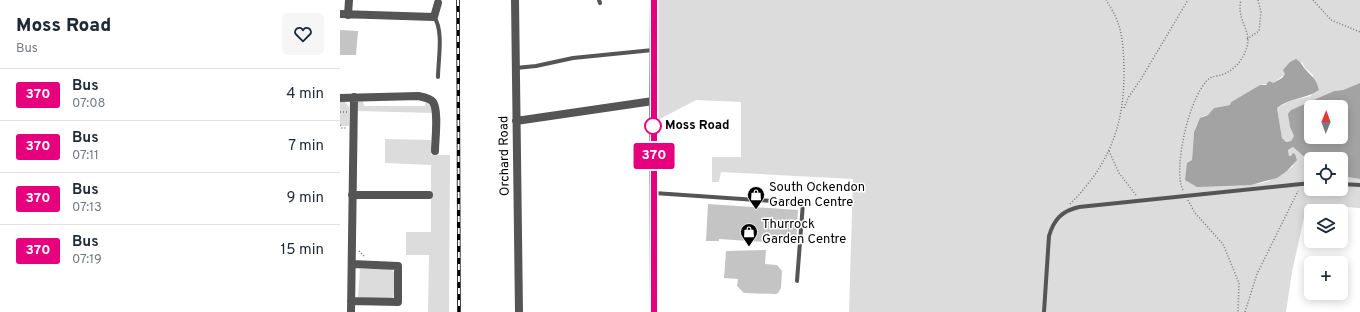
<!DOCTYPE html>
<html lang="en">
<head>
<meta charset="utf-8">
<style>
	:root { --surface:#fff; --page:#f6f6f7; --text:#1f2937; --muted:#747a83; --line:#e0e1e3 }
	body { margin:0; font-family:Overpass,sans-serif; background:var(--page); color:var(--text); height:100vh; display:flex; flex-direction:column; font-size:15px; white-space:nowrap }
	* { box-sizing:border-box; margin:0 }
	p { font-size:13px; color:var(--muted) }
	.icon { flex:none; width:22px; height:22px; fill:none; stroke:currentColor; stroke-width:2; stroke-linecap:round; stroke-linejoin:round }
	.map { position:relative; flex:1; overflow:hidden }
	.details { display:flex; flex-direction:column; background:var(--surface); width:340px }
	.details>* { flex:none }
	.badge { padding:0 8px; border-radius:3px; font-size:14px; line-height:26px }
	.needle { width:26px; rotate:1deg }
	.buttons { position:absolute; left:964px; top:100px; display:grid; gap:8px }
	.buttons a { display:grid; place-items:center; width:44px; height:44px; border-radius:6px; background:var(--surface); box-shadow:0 2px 10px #0003; font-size:20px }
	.map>.badge { position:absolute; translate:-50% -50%; box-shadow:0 0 0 2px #fff }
	.round { display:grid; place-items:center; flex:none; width:42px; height:42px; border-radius:6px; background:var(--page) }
	.head { display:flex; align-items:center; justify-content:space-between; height:68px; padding:0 16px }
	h1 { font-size:19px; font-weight:800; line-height:30px }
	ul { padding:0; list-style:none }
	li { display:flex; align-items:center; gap:12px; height:52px; padding:0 16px; border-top:1px solid var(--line) }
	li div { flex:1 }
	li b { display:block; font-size:15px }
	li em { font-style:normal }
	li .badge { min-width:44px; font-weight:700; text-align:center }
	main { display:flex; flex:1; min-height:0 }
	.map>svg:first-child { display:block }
</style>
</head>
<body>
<main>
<section class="details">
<div class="head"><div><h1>Moss Road</h1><p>Bus</p></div><a class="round"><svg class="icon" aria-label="heart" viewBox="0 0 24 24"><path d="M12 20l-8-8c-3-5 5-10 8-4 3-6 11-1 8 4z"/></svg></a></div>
<ul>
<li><span class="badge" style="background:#e6007e;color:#fff">370</span><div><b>Bus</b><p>07:08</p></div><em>4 min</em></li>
<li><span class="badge" style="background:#e6007e;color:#fff">370</span><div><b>Bus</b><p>07:11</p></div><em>7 min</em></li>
<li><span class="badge" style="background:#e6007e;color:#fff">370</span><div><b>Bus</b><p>07:13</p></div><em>9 min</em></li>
<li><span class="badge" style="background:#e6007e;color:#fff">370</span><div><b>Bus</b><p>07:19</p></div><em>15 min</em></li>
</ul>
</section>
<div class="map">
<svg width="1020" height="312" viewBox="0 0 1020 312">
	<rect width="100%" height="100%" fill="#fff"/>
	<path fill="#dcdcdc" d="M318,0H1020V83L1003,90L994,91L951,110L950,127L954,136L951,141L945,142L942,138L937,108L950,101L971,96L973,75L965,68L962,62L933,83L920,85L891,102L890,105L874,108L868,115L863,116L856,126L854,132L852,160C863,164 903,184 912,184C925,185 944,175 953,166L951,156H949L948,150L953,147L971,163V189H1001V176L1020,179V208L967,204L952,272L946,312H509L513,179L381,172L379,182H372V157H401V102L356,100L316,121Z
		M0,100L4,101L9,107V126H0Z
		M23,100L24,106H85L86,101L92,107L93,113L17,111V101Z
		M45,139L91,140V155H110L109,312H88L89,255H66V232H91V165L45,163Z
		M20,269H52C58,278 57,290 52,299L18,297Z"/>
	<path fill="#a3a3a3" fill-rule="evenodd" d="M956,59C961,62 962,65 965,69C972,77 976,78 979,90C966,99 949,98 937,108L942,138L946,142L951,141L954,136L950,127L948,114L951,110L994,91L1003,90L1020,83V179L1001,176V159H971V163L953,147L948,150L949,156H951L953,153L955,154L957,160L947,171L937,178L911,185L857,187L845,180L847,163L852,160L854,132L860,118L868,115L874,108L890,105L891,102L920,85H926L929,81L933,83L942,78L945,74L943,70L950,62ZM971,107H1001V137H971Z"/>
	<path fill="#c4c4c4" d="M0,30L18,31L16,55H0Z
		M368,204L458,210L456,244L379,239V241H366Z
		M426,250L425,264L437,265L442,271L441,288L438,293L436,294L404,293L397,286L398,279L384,278L386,251Z"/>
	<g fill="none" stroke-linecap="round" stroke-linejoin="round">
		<path stroke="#777" stroke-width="1.5" stroke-dasharray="1 2" stroke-linecap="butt" d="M973,0L991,20L1020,32
			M907,39L919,31L921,12L918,0
			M784,108L788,98L801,79L848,0
			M0,112H7
			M0,125L2,128H6
			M769,151L779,173L796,195
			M843,190C832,170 850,92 870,78C873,76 878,76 881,75C894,71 903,60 907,47C912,30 896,20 901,0
			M848,200L855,213L883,244L899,283L898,312
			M730,204C771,163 785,123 784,66C783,39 782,24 766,0
			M19,251L25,257
			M905,312L917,274L958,191"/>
		<path stroke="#555" stroke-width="4" d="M259,0L260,3
			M94,17C104,30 98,61 98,77
			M176,68L196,66L233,58L313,50
			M1001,184L1020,185
			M314,193L463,203L457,281
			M704,312L709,236C714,219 722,211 739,207L971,183"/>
		<path stroke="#555" stroke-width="8" d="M175,0L179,312
			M0,14L94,17L98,3
			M8,15L9,0
			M0,98L78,96C83,97 90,98 93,102C99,111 95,140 95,151
			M176,121L313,101
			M12,195H89
			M11,301L58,302V266L12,264
			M11,312L14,97"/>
		<path stroke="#222" stroke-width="8" d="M314,0L313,101L314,312"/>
		<defs>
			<path id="rail" d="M118,0L119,312"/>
		</defs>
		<use href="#rail" stroke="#000" stroke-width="3.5"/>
		<use href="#rail" stroke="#fff" stroke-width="2" stroke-dasharray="6" stroke-linecap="butt"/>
	</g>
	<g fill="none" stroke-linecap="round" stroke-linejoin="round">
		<defs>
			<path id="line" d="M314,0V312"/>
		</defs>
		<use href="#line" stroke="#fff" stroke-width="9"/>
		<use href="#line" stroke="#e6007e" stroke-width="6"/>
	</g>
	<defs>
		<symbol id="shop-pin" viewBox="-11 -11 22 30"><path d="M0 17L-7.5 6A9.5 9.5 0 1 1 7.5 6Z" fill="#000" stroke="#fff"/><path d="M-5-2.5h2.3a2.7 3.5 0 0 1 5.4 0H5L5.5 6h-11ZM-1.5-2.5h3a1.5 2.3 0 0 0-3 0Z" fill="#fff"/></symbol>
	</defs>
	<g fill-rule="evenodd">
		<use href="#shop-pin" x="406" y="185" width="20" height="27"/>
		<use href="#shop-pin" x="399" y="222" width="20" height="27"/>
	</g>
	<circle fill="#fff" stroke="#e6007e" stroke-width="2" cx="313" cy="126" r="8"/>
	<g text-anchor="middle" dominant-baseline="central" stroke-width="3" stroke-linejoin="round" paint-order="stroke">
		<g font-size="13" font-weight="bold" fill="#000" stroke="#fff" text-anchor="start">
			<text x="325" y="126">Moss Road</text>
		</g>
		<g font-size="13" fill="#000" stroke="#fff">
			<text transform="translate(165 156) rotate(-91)">Orchard Road</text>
		</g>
		<g font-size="13" fill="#000" stroke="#fff" text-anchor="start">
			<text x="429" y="188">South Ockendon<tspan x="429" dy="15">Garden Centre</tspan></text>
			<text x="422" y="225">Thurrock<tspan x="422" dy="15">Garden Centre</tspan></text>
		</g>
	</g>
</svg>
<div class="buttons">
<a><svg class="needle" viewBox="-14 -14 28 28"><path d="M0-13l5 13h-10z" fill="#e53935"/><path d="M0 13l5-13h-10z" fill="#747a83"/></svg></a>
<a><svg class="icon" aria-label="locate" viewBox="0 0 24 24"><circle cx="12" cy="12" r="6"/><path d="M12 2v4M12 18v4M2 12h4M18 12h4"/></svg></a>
<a><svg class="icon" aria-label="layers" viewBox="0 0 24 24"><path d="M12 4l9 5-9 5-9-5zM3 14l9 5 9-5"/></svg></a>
<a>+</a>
</div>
<b class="badge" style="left:314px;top:156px;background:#e6007e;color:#fff">370</b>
</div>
</main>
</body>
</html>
